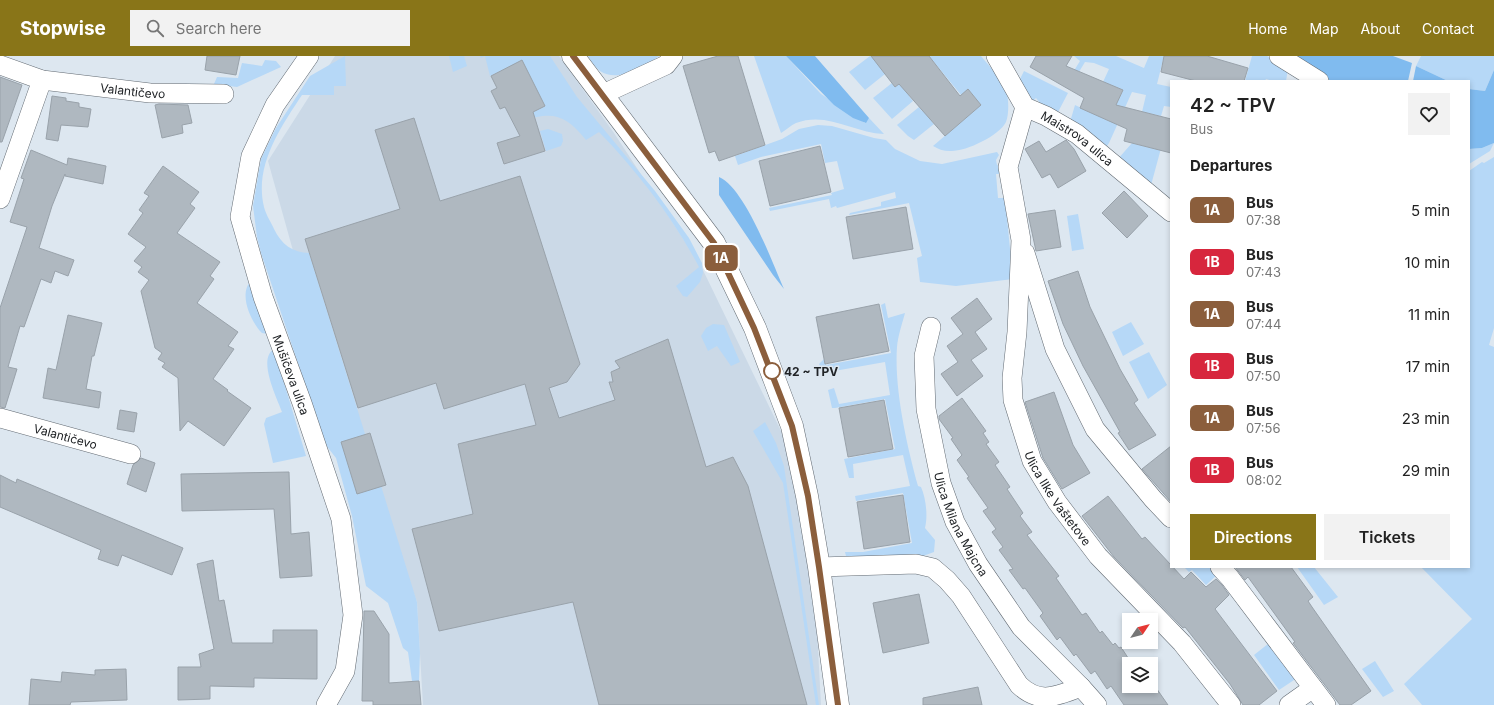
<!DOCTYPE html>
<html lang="en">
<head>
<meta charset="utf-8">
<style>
	:root { --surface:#fff; --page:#f2f2f2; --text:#222; --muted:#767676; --accent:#897518 }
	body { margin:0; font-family:Inter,sans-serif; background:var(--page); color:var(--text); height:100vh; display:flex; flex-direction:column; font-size:15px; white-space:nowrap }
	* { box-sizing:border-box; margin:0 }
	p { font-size:13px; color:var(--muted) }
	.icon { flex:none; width:22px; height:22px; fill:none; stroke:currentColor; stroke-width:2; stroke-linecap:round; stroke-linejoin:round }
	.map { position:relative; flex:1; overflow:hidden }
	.details { position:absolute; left:1170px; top:24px; width:300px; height:488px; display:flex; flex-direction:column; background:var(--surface); border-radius:0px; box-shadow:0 2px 6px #0003 }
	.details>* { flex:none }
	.badge { padding:0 8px; border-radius:6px; font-size:14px; line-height:26px }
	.needle { width:26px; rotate:55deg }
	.controls { position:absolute; left:1122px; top:557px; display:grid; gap:8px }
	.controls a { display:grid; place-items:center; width:36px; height:36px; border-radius:0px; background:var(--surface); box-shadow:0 2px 6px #0003; font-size:20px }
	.map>.badge { position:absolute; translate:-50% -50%; box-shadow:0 0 0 2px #fff }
	h2 { padding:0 20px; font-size:15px; line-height:36px }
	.round { display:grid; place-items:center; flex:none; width:42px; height:42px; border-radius:0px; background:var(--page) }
	.summary { display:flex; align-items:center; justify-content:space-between; height:68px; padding:0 20px }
	h1 { font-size:19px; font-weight:600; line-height:30px }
	.primary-button { display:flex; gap:8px; margin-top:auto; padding:8px 20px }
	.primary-button a { flex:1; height:46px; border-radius:0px; background:var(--accent); color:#fff; font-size:16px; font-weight:600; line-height:46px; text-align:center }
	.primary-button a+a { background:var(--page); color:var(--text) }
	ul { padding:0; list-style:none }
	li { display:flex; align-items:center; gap:12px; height:52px; padding:0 20px }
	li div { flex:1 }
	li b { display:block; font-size:15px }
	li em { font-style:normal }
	li .badge { min-width:44px; font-weight:700; text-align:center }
	header { display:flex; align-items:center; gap:24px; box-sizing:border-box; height:56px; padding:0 20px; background:var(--accent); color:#fff }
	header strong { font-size:19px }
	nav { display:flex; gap:22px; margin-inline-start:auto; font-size:14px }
	.search { width:280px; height:36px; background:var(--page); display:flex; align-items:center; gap:10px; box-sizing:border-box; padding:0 14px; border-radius:0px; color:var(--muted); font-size:15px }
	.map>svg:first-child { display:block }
</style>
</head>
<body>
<header>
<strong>Stopwise</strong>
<div class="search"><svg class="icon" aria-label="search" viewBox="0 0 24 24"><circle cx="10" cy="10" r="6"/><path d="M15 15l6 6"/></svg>Search here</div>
<nav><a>Home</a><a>Map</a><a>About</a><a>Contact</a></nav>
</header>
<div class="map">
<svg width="1494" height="649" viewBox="0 0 1494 649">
	<rect width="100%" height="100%" fill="#dde7f0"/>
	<path fill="#cbd9e7" d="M335,0H559L614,77L701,210L796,406L817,574L821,649H423L417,546L314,270L268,105Z"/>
	<path fill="#b6d8f7" d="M345,0L346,30H334V39H302C280,72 254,110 264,151C266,159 271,166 274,173C281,188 293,197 309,197L417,546L420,597L419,625H412L408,596L403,592L388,547L366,530L352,460L336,402L325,388L261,197L257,181L253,150L261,103L276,72L310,20Z
		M449,0H464L467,10L453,16Z
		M480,0H550L577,41L655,135L689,182L702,207L703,217L700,226L687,241L683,240L676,230L699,211C673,162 638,116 599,76L586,84C565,58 553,55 522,65L520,63L545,50L522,5L490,20L485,0L481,2Z
		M588,0H659C644,11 618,27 600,15C595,11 591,5 588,0Z
		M754,0H786L821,38L865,67L869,62L884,78C854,77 827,55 796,67C791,69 786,74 781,77Z
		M870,0H888L892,5L881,13L885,18L865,34L849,16Z
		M929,0H981C990,11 1001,22 1006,35C1009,43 1009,58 1006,66C999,80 965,96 950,95C943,95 938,93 933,90L981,49L968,33L961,39Z
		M1074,0H1116L1144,12L1149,0H1164L1157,28L1171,31V51L1164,50L1161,60L1142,56L1146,39L1132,36L1109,87L1107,90L1103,91L1070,66L1075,49L1109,65L1123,34L1103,26L1109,13L1094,7L1085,6L1071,29L1067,26L1080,5Z
		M1252,0H1267L1288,13L1286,25H1273L1266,23L1265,25H1245Z
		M1421,0H1494V14L1485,35L1469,33V25H1448L1416,10Z
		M265,4L276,5L281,11L237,31L214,28L217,21L238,22L242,7L262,10Z
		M1024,15L1068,37L1057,58L1040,47L1036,42L1033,45L1026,40L1018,27Z
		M908,20L918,32L909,40L913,45L892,63L873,42L892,27L895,31Z
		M933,46L932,66L934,68L914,84L908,80L897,69L919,51L922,55Z
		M1161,68L1167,70L1150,133L1117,104L1132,87L1155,93Z
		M818,69L832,70L874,82L886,84L895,93L920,105L942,108L997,96L999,99L996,104L997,109L1000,110L1002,118H996L998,142H1005L1013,223L956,230L920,226L917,202L922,200L909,147L849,159L850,157L881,150V146L896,142L895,136L837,152L836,150L831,152L829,143L770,155L769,152L832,139L831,137L844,133L837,105L825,107L821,88L761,101L738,109L735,100L782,83L799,73Z
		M548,73L562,78L563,85L561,90L546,95L540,75Z
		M1494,87L1490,95L1469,108V93L1482,92Z
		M1494,101V272L1489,289L1494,291V649H1422L1404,628L1472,563L1421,511H1469V115L1482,106L1484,107Z
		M1078,158L1084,193L1072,195L1067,160Z
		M251,225L268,278L262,277C251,266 238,238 251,225Z
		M885,247L888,262L905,257C902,268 898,280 897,291C894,333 907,390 918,430L921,431C926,442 928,460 925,472L935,484L934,496L923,500L915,505L850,502L846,500L845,496H863L912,487L903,437L856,445L855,440L910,430L903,399L853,408L854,422H849L844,403L895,393L885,343L835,352H832L828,334L834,332L839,348L890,339L885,306L823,317L819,308L824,303L826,309L891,297L881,249Z
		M1131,266L1144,288L1123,300L1112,276Z
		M713,268L724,269L740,306L731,310L717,290L708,295L701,280L706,272Z
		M274,293L306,400L273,407L264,368L266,362L282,356C277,342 257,303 274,293Z
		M1149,296L1167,329L1148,343L1129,306Z
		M765,366L776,387L784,410L819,649H816L783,427L753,375Z
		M1184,511H1214L1219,517L1206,529L1192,514L1189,516Z
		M1297,511H1314L1338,541L1324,549Z
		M1273,584L1297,622L1279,634L1254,599Z
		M1375,605L1394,635L1383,641L1362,613Z"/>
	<path fill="#80bbef" d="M786,0H815L869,62L866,67L853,62L834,49Z
		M1287,0H1393L1412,7L1408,25H1330Z
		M1416,10L1448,25H1413Z
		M1494,14V87L1482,92L1469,93V33L1485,35Z
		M719,121C745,132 772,206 784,233L773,219L719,139Z"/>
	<path fill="#afb8c0" stroke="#99a2aa" d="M207,0H240L236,19L205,14Z
		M718,0H738L765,89L719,105L715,95L709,97L683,10Z
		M871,0H929L960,40L968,33L981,49L945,80L899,28L895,31Z
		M1036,0H1072L1066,10L1123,34L1116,49L1171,63V97L1124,85L1127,73L1080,52L1084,42L1030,11Z
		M1164,0H1207L1248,12L1244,25H1196L1161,16Z
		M522,4L545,50L533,56L545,95L504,108L497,87L520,80L505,51L500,53L491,35L497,32L491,20Z
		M0,21L22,29L2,86H0Z
		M52,40L66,42V45L79,47V51L91,53L88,71L61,69L58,85L46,83Z
		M159,48L188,49L192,67L182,69L183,77L162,82L155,49Z
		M414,62L440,145L520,120L580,308L567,326L549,332L559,362L615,344L609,326H613L611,316L620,312L615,305L668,283L706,411L733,401L748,430L807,649H599L573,546L439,575L412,473L473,458L458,388L536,369L525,328L444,353L436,327L358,352L305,183L400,153L375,74Z
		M1066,84L1074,93L1086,115L1058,132L1050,118L1042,122L1025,93L1039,85L1046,96Z
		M820,90L831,136L770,150L759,105Z
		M31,94L67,109L68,102L106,110L103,128L65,120V118L52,150L39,192L74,204L68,220L55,215L51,227L41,223L24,271L20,270L8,311L17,313L5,352L0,351V252L27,171L10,166L24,123L21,122Z
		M163,110L199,136L190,148L195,152L177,177L220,206L210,220L214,223L197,247L238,276L228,290L234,293L213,323L228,334L227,335L251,352L224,390L188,365L180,375L178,322L162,311L165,307L158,303L162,297L155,292L141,235L149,224L138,216L142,211L134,205L146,191L128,178L143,157L139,154L149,140L144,137Z
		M1124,135L1148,160L1127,182L1102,157Z
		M906,151L913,193L853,203L846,161Z
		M1055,154L1061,191L1036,195L1028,158Z
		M1078,215L1090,251L1120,313L1138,344L1134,347L1156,379L1129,394L1118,377L1120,376L1083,310L1063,268L1048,225Z
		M977,242L992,263L975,276L987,293L971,304L983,320L957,340L941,318L958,306L947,290L963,278L951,262Z
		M879,248L889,295L825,308L816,261Z
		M68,259L102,267L94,300H92L86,333L101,336L99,352L43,342L48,312L56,314Z
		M1054,336L1073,389L1090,417L1062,433L1043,402L1025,346Z
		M962,342L986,375L983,377L989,386L986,388L999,406L995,409L1010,431L1007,433L1023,457L1020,460L1032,476L1027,479L1059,520L1056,522L1082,559L1086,557L1100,577L1102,575L1113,589L1115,587L1119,592L1121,591L1132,608H1129V630H1151L1152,626L1168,649H1124L1111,630L1107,633L1095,615L1091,618L1076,598L1074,600L1060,581L1057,584L1040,560L1043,557L1025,532L1023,533L1009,514L1013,513L999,494L1003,491L992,476L996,473L983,455L988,452L967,422L969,421L957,404L962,399L951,383L953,382L939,363V360Z
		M884,344L893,393L848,401L839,352Z
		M120,354L137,357L134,376L117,373Z
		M370,377L386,429L357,438L341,386Z
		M1171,390V446L1142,413Z
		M141,402L155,407L146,436L127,428L133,409Z
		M289,416L291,478L309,476L312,520L280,522L274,453L182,455L181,418Z
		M0,419L16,427L17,423L183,492L172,519L122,499L118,510L98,503L101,494L0,451Z
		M903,439L910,486L864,493L857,446Z
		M1108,440L1142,483L1145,481L1184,523L1191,516L1206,531L1216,523L1222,529L1229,539L1215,553L1277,635L1259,649H1243L1230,628L1185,571L1183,572L1114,501L1082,460Z
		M213,504L219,545L224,544L232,587H273V574H317V623L254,622V631L210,630V643L178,644V611H201L199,598L214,593L197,508Z
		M1235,511H1291L1313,541L1308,545L1312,551L1371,635L1351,649H1340L1293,587L1295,586L1248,521L1245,524Z
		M919,538L929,587L883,597L873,547Z
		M364,555H374L389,578V627L419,625L421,649H373V645H362Z
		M126,613L127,644L71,646L70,649H29L31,623L61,626L62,616L95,619V614Z
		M978,631L982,649H923V642Z"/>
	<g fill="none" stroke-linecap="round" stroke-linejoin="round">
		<defs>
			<g id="street">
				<path id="s1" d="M309,0L275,49L251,100L240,161L263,241L302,347L341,463L353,559L345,615L326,649"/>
				<path id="s2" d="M996,0L1025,51L1046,60L1077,78L1171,156"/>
				<path d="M1279,0L1319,25"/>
				<path id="s3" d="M0,9L42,24L150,37L224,38"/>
				<path d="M601,39L666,9L673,0"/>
				<path id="s4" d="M1025,51L1008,111L1021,184L1017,276L1012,322L1013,344L1032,405L1057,446L1098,500L1182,587L1231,649"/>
				<path d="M0,143L42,24"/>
				<path d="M1025,197L1055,293L1095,373L1153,443L1171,462"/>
				<path id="s5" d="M931,271L924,300L926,353L941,427L955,466L978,508L1021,571L1081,631"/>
				<path id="s6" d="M0,362L131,398"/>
				<path d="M819,511L916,508L933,512L947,524L961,540L1019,629C1040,649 1056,640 1081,631L1097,649"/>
				<path d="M1220,511L1230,522L1326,649"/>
				<path d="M1289,649L1313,632"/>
			</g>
			<path id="secondary" d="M573,0L714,187L755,272L792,370L807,440L819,511L838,649"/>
		</defs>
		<use href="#street" stroke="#626a72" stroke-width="20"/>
		<use href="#secondary" stroke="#626a72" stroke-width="23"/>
		<use href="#street" stroke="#fff" stroke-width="19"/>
		<use href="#secondary" stroke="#fff" stroke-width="22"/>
	</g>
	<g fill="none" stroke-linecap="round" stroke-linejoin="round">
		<defs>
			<path id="line" d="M573,0L714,187L754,272L792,370L808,440L819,511L838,649"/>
		</defs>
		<use href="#line" stroke="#fff" stroke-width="9"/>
		<use href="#line" stroke="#8b5e3c" stroke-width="6"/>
	</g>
	<circle fill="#fff" stroke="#8b5e3c" stroke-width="2" cx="772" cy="315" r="8"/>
	<g text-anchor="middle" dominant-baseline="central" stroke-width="3" stroke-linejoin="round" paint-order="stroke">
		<g font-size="12" fill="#202326" stroke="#dde7f0">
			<text stroke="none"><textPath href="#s3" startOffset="136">Valantičevo</textPath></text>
			<text stroke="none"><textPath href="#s2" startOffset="120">Maistrova ulica</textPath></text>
			<text stroke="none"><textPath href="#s1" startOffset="344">Mušičeva ulica</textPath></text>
			<text stroke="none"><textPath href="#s6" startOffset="68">Valantičevo</textPath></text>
			<text stroke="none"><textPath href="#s4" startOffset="406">Ulica Ilke Vaštetove</textPath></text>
			<text stroke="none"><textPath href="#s5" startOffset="204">Ulica Milana Majcna</textPath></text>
		</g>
		<g font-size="12" font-weight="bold" fill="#202326" stroke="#dde7f0" text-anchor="start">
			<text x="784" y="315">42 ~ TPV</text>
		</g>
	</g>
</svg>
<div class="controls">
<a><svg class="needle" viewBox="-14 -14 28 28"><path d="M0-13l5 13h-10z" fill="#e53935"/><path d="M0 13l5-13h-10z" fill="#767676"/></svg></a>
<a><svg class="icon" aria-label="layers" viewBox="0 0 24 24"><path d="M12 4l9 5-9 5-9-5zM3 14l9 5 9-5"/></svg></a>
</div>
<b class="badge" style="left:721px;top:202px;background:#8b5e3c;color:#fff">1A</b>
<section class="details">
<div class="summary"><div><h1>42 ~ TPV</h1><p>Bus</p></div><a class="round"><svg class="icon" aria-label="heart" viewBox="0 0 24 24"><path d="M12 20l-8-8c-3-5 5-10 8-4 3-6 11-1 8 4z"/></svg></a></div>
<h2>Departures</h2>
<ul>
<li><span class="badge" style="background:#8b5e3c;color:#fff">1A</span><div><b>Bus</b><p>07:38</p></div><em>5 min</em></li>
<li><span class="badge" style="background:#d7263d;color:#fff">1B</span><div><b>Bus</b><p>07:43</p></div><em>10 min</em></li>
<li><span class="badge" style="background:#8b5e3c;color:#fff">1A</span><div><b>Bus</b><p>07:44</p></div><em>11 min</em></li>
<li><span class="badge" style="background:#d7263d;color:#fff">1B</span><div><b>Bus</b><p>07:50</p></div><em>17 min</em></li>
<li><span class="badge" style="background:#8b5e3c;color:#fff">1A</span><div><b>Bus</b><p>07:56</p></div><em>23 min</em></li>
<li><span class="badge" style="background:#d7263d;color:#fff">1B</span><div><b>Bus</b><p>08:02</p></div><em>29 min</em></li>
</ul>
<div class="primary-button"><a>Directions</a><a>Tickets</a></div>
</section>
</div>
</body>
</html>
